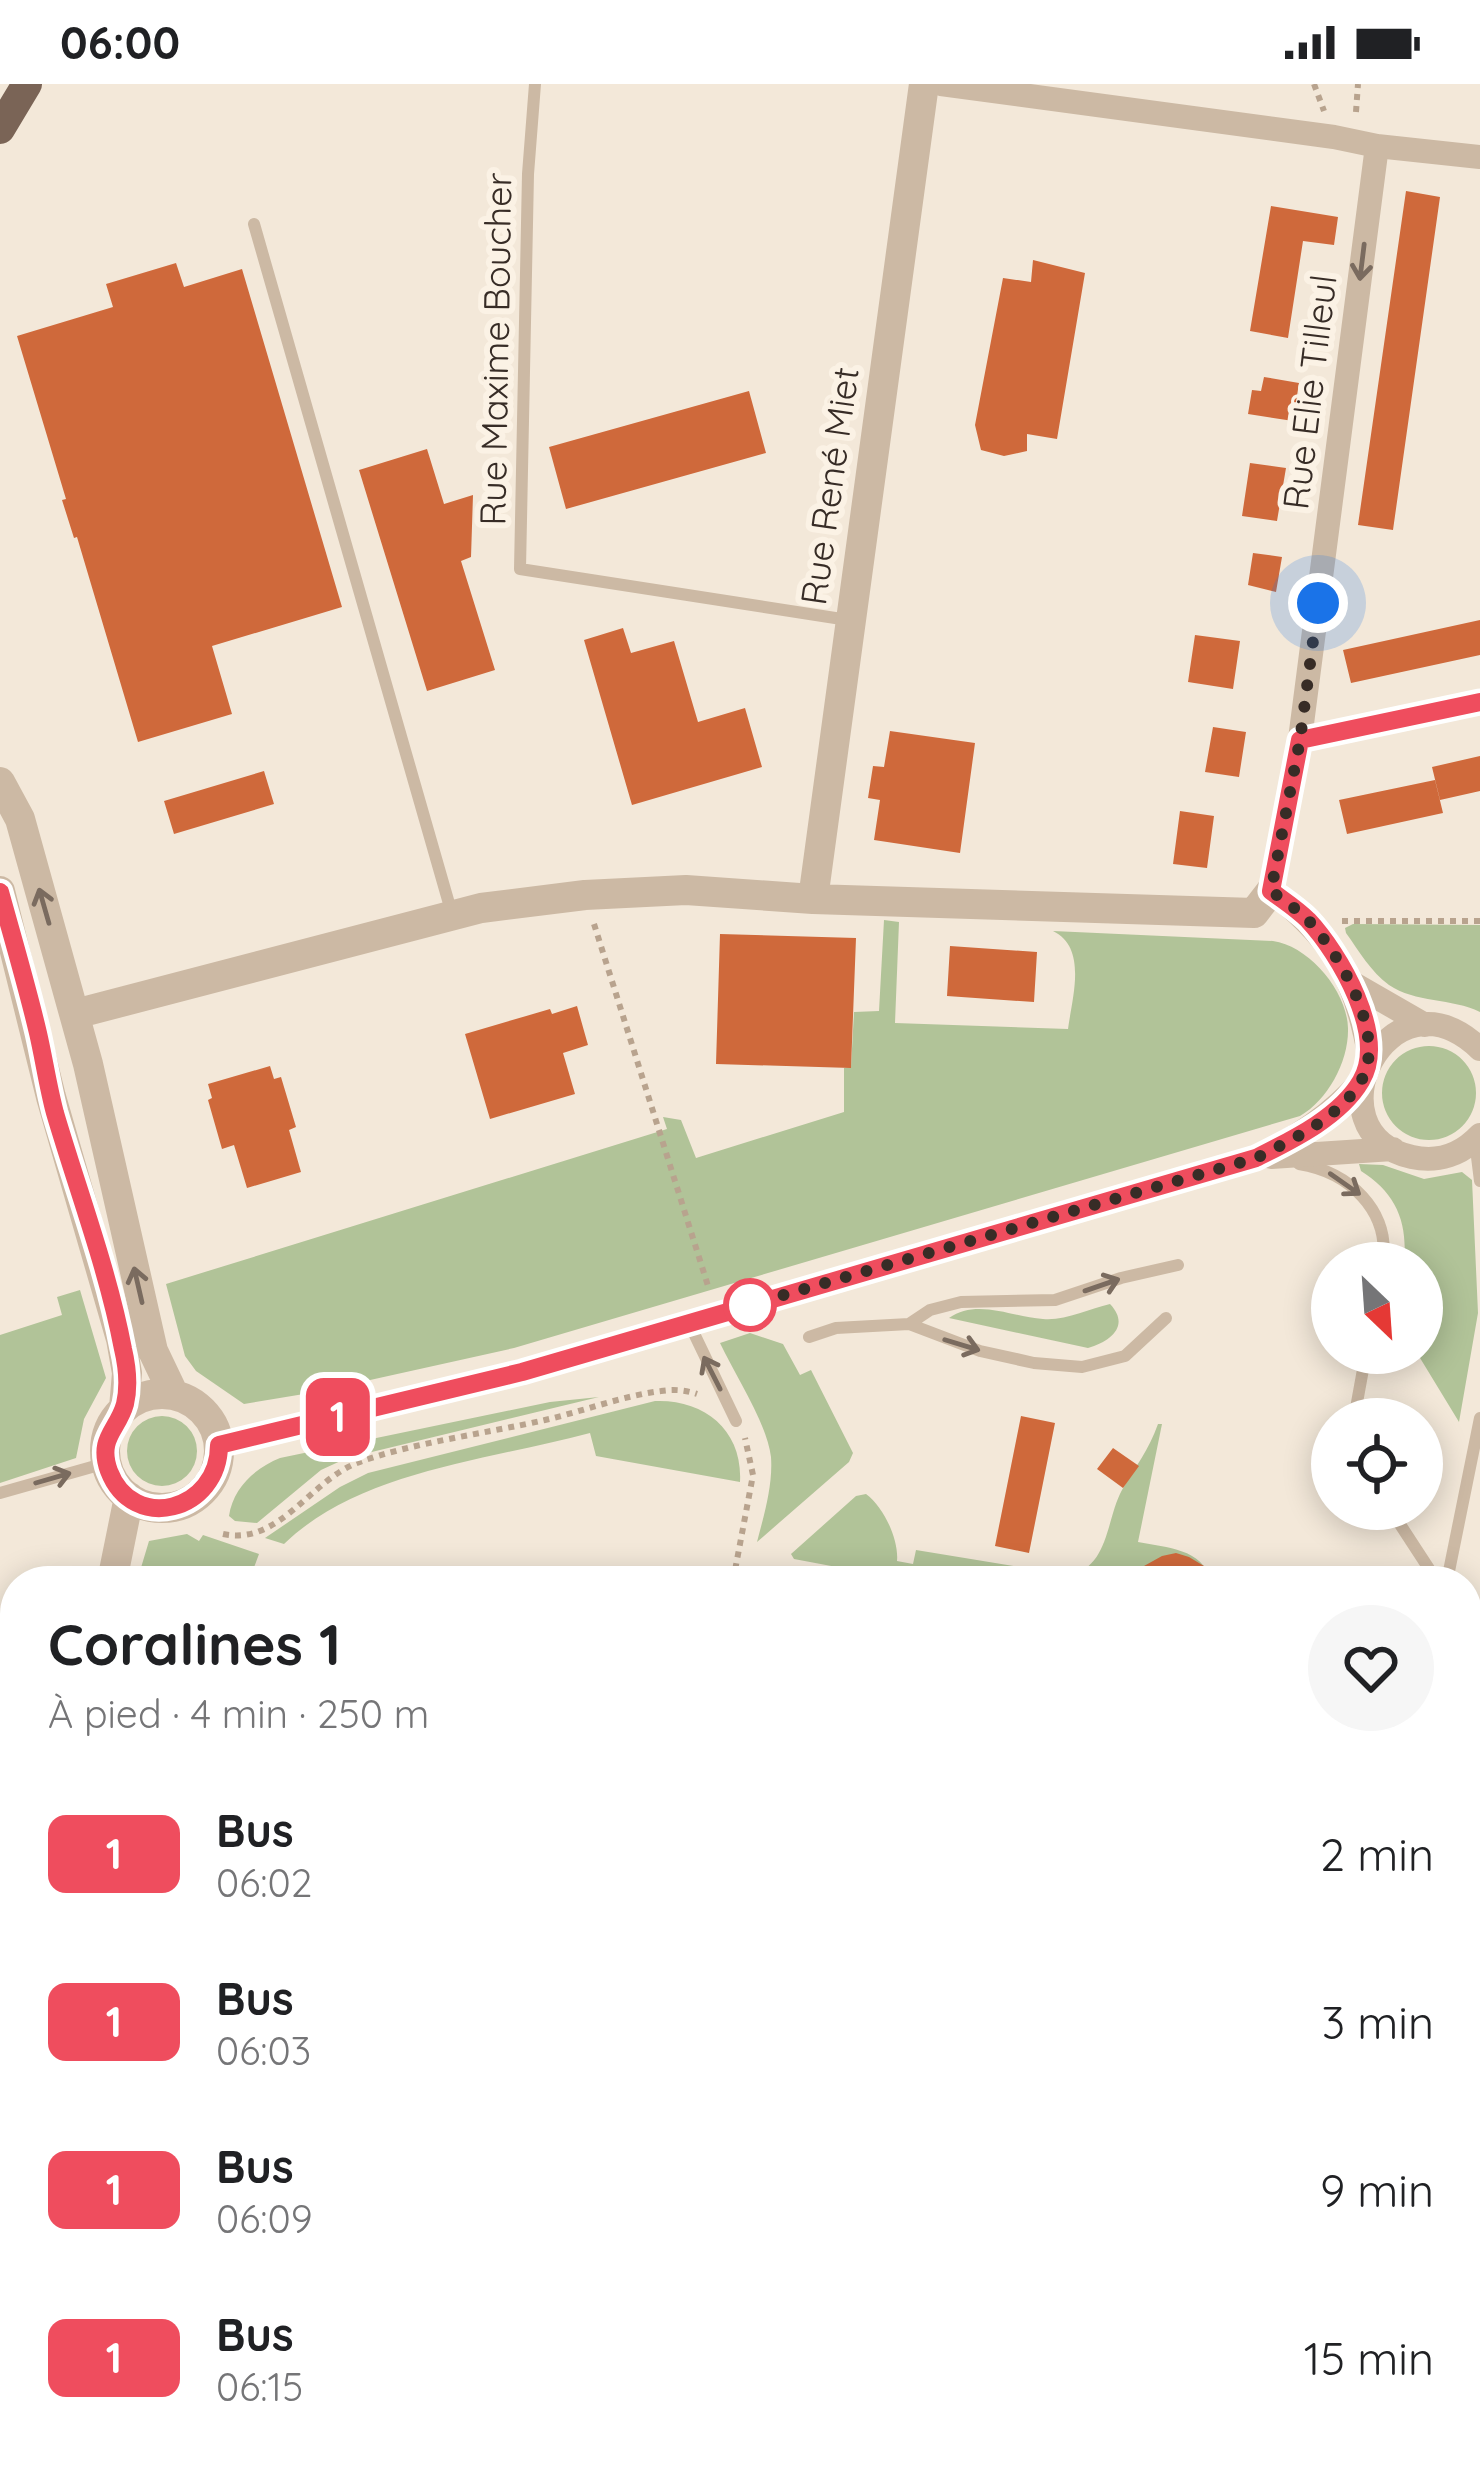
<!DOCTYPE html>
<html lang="fr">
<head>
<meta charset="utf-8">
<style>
	:root { --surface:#fff; --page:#f6f6f6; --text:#202124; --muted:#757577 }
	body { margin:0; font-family:Quicksand,sans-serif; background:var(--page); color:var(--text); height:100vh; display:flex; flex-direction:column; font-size:45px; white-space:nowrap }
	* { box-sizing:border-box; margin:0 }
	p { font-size:39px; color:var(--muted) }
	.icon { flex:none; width:66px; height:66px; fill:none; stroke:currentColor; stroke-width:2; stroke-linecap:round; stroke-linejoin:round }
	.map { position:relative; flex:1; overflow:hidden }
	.sheet { position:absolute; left:0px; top:1482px; width:1482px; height:903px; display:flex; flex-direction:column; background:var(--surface); border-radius:48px 48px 0 0; box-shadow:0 6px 30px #0003 }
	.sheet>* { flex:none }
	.badge { padding:0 24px; border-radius:18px; font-size:42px; line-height:78px }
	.needle { width:78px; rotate:155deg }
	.buttons { position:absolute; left:1311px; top:1158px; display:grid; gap:24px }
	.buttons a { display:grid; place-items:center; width:132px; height:132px; border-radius:50%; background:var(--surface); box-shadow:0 6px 30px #0003; font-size:60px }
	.you { position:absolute; width:60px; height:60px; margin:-30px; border:9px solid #fff; border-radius:50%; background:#1a73e8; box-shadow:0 0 0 18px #1a73e833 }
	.map>.badge { position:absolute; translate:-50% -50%; box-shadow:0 0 0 6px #fff }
	.round { display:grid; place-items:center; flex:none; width:126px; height:126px; border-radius:63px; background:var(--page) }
	.summary { display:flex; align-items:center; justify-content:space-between; height:204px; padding:0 48px }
	h1 { font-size:57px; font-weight:700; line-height:90px }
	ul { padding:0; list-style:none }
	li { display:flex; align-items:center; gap:36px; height:168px; padding:0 48px }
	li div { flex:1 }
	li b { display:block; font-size:45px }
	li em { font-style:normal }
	li .badge { min-width:132px; font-weight:700; text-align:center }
	.status { display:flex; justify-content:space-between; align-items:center; height:84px; padding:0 60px; background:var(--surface); direction:ltr }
	.status svg { height:33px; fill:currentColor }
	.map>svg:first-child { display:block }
</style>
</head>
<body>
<div class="status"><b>06:00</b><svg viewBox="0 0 49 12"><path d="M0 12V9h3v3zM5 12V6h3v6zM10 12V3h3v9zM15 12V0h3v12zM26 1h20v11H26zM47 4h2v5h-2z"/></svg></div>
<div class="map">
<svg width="1480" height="2383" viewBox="0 0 1480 2383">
	<rect width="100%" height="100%" fill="#f3e8d9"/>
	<path fill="#b1c398" d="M884,836L899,838L895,939L1068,945C1072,914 1088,864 1053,847L1273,857C1309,862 1347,907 1348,944C1349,977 1328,1016 1300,1032L514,1264L316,1308L244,1320L196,1287L185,1272L166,1200L667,1045L663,1033L681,1036L696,1074L844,1028V984L851,983L854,928L879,927Z
		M1353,840L1480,841V928C1452,914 1415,919 1389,901C1371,888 1359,867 1346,849L1345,844Z
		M1382 1009a47 47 0 1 1 94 0a47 47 0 1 1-94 0Z
		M1359,1080L1383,1081L1424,1095L1462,1088L1472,1096L1478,1229L1459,1338L1417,1269H1422V1179H1404C1408,1138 1396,1109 1361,1087Z
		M80,1206L106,1294L84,1335L76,1374L0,1399V1251L62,1231L57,1213Z
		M1110,1220C1130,1241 1112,1257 1088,1264L949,1234C977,1214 1012,1233 1043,1235C1065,1237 1089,1225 1110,1220Z
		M750,1249L783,1260L800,1291L811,1286L853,1369L849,1378L757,1458C764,1431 773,1401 771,1373C767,1339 735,1291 720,1259Z
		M599,1313L347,1374L321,1386L257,1439L235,1437L229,1432C233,1404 255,1384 280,1374L550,1318Z
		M655,1317C704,1315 743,1346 740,1398L596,1372L590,1349C490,1376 359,1387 284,1460L265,1454L340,1403L368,1389Z
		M127 1367a35 35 0 1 1 70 0a35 35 0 1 1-70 0Z
		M1158,1340H1162L1138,1458C1168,1464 1201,1464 1212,1497H911L794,1475L791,1470L856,1412L866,1410C884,1423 899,1456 897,1477L913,1480L916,1466L1068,1491C1109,1485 1106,1435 1122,1406C1135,1383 1149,1366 1158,1340Z
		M187,1450L199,1457L203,1451L259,1470L249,1497H176L149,1490L147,1497H137L149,1457Z
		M15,2185L5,2250L15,2268V2355C10,2343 2,2330 0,2318C0,2291 0,2204 15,2185Z"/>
	<path fill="#cf693b" d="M1406,107L1440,113L1393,446L1358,441Z
		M1271,122L1338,133L1334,161L1303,157L1288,254L1250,247Z
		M1033,176L1085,189L1057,355L1027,350V367L1004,372L981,366L975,341L1003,194L1031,198Z
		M176,179L184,203L242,185L342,523L212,562L232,630L138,658L77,453L74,454L62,416L66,415L17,252L113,223L106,200Z
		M1264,293L1299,299L1293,337L1248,330L1252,306L1261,307Z
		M749,307L766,369L566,425L549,363Z
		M427,365L444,420L473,411L471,473L461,477L495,586L427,607L359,386Z
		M1250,379L1286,384L1277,437L1242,432Z
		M1253,469L1282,473L1276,508L1248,501Z
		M1480,536V571L1351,599L1343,566Z
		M623,544L631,569L674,557L698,638L745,624L762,683L632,721L584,556Z
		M1195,551L1240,557L1233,605L1188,598Z
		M1213,643L1246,648L1239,693L1205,688Z
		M890,647L975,659L960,769L874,756L880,716L868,714L873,682L884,683Z
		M1480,672V707L1440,716L1432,683Z
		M264,687L274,720L174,750L164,717Z
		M1435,696L1443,729L1347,750L1339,716Z
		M1180,727L1214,732L1207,784L1173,780Z
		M720,850L856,854L851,984L716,980Z
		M950,862L1037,868L1034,918L947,912Z
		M577,922L588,961L563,969L575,1010L490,1035L465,950L550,925L552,930Z
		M270,982L274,995L281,993L296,1043L289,1046L301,1088L247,1104L234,1061L222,1065L208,1016L212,1014L208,1000Z
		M1021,1332L1055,1339L1029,1469L995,1462Z
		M1113,1364L1139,1382L1123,1404L1097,1385Z
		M1176,1469L1189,1473L1229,1497H1117L1162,1472Z"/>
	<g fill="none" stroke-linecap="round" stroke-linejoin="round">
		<path stroke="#b8a38e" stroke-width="6" stroke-dasharray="6 6" stroke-linecap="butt" d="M1314,0L1324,27
			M1356,28L1358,0
			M1342,837H1480
			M594,840L709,1205
			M223,1450C279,1462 310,1397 357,1379C410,1359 488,1349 545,1336C584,1327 622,1312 661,1307C674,1305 685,1306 697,1310
			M733,1497L753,1391L745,1354
			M0,2112L15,2115
			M552,2383L556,2370"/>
		<path stroke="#ccb9a4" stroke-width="12" d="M535,0L528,90L520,485L848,536
			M254,140L452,830
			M1475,1057L1480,1097
			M1299,1080C1349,1088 1390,1126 1383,1179
			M689,1239L736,1337
			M909,1240L930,1226L961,1218L1055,1216L1121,1194L1178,1181
			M809,1253L836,1244L909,1240L980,1267L1034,1279L1082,1283L1125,1272L1166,1234
			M1354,1335L1366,1269
			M0,1409L106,1379
			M1390,1425L1437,1497
			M1447,1497L1480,1334
			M1467,2065L1480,2067
			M1467,2189L1480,2117"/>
		<path stroke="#ccb9a4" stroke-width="24" d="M941,0L1334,53L1377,62L1480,73
			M1300,655L1480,618
			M1352,899L1425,941
			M1480,965C1388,877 1305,1049 1412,1073C1438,1079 1462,1070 1480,1051
			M1370,975C1356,895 1335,857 1271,807L1300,655L1377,62
			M1271,1073L1393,1065
			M219,1361L522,1288L1256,1074C1297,1053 1332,1031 1362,996
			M1467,1864L1480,1866"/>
		<path stroke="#ccb9a4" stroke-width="30" d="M0,698L20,735L88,980L153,1267L174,1311
			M0,807L51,1013L121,1255L127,1289L124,1324
			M813,815L924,0
			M75,930L481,824L585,811L686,806L813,815L1254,829L1271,807
			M105 1367a57 57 0 1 1 114 0a57 57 0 1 1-114 0Z
			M112,1497L129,1413
			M0,2069L15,1993
			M0,2381L2,2383"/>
		<path stroke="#7a6456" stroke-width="30" d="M0,45L27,0"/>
	</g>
	<defs><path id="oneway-shaft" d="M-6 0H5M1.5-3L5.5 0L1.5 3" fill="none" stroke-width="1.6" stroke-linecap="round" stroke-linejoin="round" transform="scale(3)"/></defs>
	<g stroke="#7a6b5f">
		<use href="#oneway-shaft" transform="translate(1362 178) rotate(97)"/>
		<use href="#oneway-shaft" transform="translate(44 822) rotate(-106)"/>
		<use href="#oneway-shaft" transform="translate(1345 1100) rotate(35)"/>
		<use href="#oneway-shaft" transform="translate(138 1201) rotate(-103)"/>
		<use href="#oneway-shaft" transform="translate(1102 1201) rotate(-19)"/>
		<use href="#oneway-shaft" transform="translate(962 1261) rotate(17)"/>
		<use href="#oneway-shaft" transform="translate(712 1289) rotate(-117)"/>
		<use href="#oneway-shaft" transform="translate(53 1394) rotate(-16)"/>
	</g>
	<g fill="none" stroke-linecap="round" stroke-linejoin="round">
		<defs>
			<path id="line" d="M0,808C13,855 27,902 38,949C44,975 48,1003 55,1029C78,1107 108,1186 123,1265C127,1282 129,1303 125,1320C118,1346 97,1354 109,1387C133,1450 219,1427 219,1361L522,1288L1256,1074C1292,1056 1340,1033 1361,997C1388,952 1339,869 1308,836C1297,825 1283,816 1271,807L1300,656L1480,618"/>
		</defs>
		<use href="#line" stroke="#fff" stroke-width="27"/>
		<use href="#line" stroke="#ef4d5e" stroke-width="18"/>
		<path stroke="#372c26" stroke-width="12" stroke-dasharray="0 21.6" d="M750,1221L746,1222L1256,1074C1292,1056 1340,1033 1361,997C1388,952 1339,869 1308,836C1297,825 1283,816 1271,807L1300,656L1318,519"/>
	</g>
	<circle fill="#fff" stroke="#ef4d5e" stroke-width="6" cx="750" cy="1221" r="24"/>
	<g text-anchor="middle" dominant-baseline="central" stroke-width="12" stroke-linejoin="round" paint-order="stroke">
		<g font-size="36" fill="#372c26" stroke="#fbf2e5">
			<text transform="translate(495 265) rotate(-89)">Rue Maxime Boucher</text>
			<text transform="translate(1309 308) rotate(-83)">Rue Elie Tilleul</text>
			<text transform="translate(829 402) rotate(-82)">Rue René Miet</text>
		</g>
	</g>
</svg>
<div class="buttons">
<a><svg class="needle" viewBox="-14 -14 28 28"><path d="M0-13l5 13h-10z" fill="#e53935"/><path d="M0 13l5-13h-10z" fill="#757577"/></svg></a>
<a><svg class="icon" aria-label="locate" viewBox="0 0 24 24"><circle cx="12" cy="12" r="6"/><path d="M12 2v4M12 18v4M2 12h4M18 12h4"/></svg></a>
</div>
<div class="you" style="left:1318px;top:519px"></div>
<b class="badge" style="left:338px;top:1333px;background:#ef4d5e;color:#fff">1</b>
<section class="sheet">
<div class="summary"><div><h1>Coralines 1</h1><p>À pied · 4 min · 250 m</p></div><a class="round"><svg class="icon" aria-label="heart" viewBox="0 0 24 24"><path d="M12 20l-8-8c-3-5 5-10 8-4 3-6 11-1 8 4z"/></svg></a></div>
<ul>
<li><span class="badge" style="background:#ef4d5e;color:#fff">1</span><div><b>Bus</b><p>06:02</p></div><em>2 min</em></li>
<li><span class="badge" style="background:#ef4d5e;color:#fff">1</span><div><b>Bus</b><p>06:03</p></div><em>3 min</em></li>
<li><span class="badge" style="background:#ef4d5e;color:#fff">1</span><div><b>Bus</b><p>06:09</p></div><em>9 min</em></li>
<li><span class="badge" style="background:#ef4d5e;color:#fff">1</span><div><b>Bus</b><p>06:15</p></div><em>15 min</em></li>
</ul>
</section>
</div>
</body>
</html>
